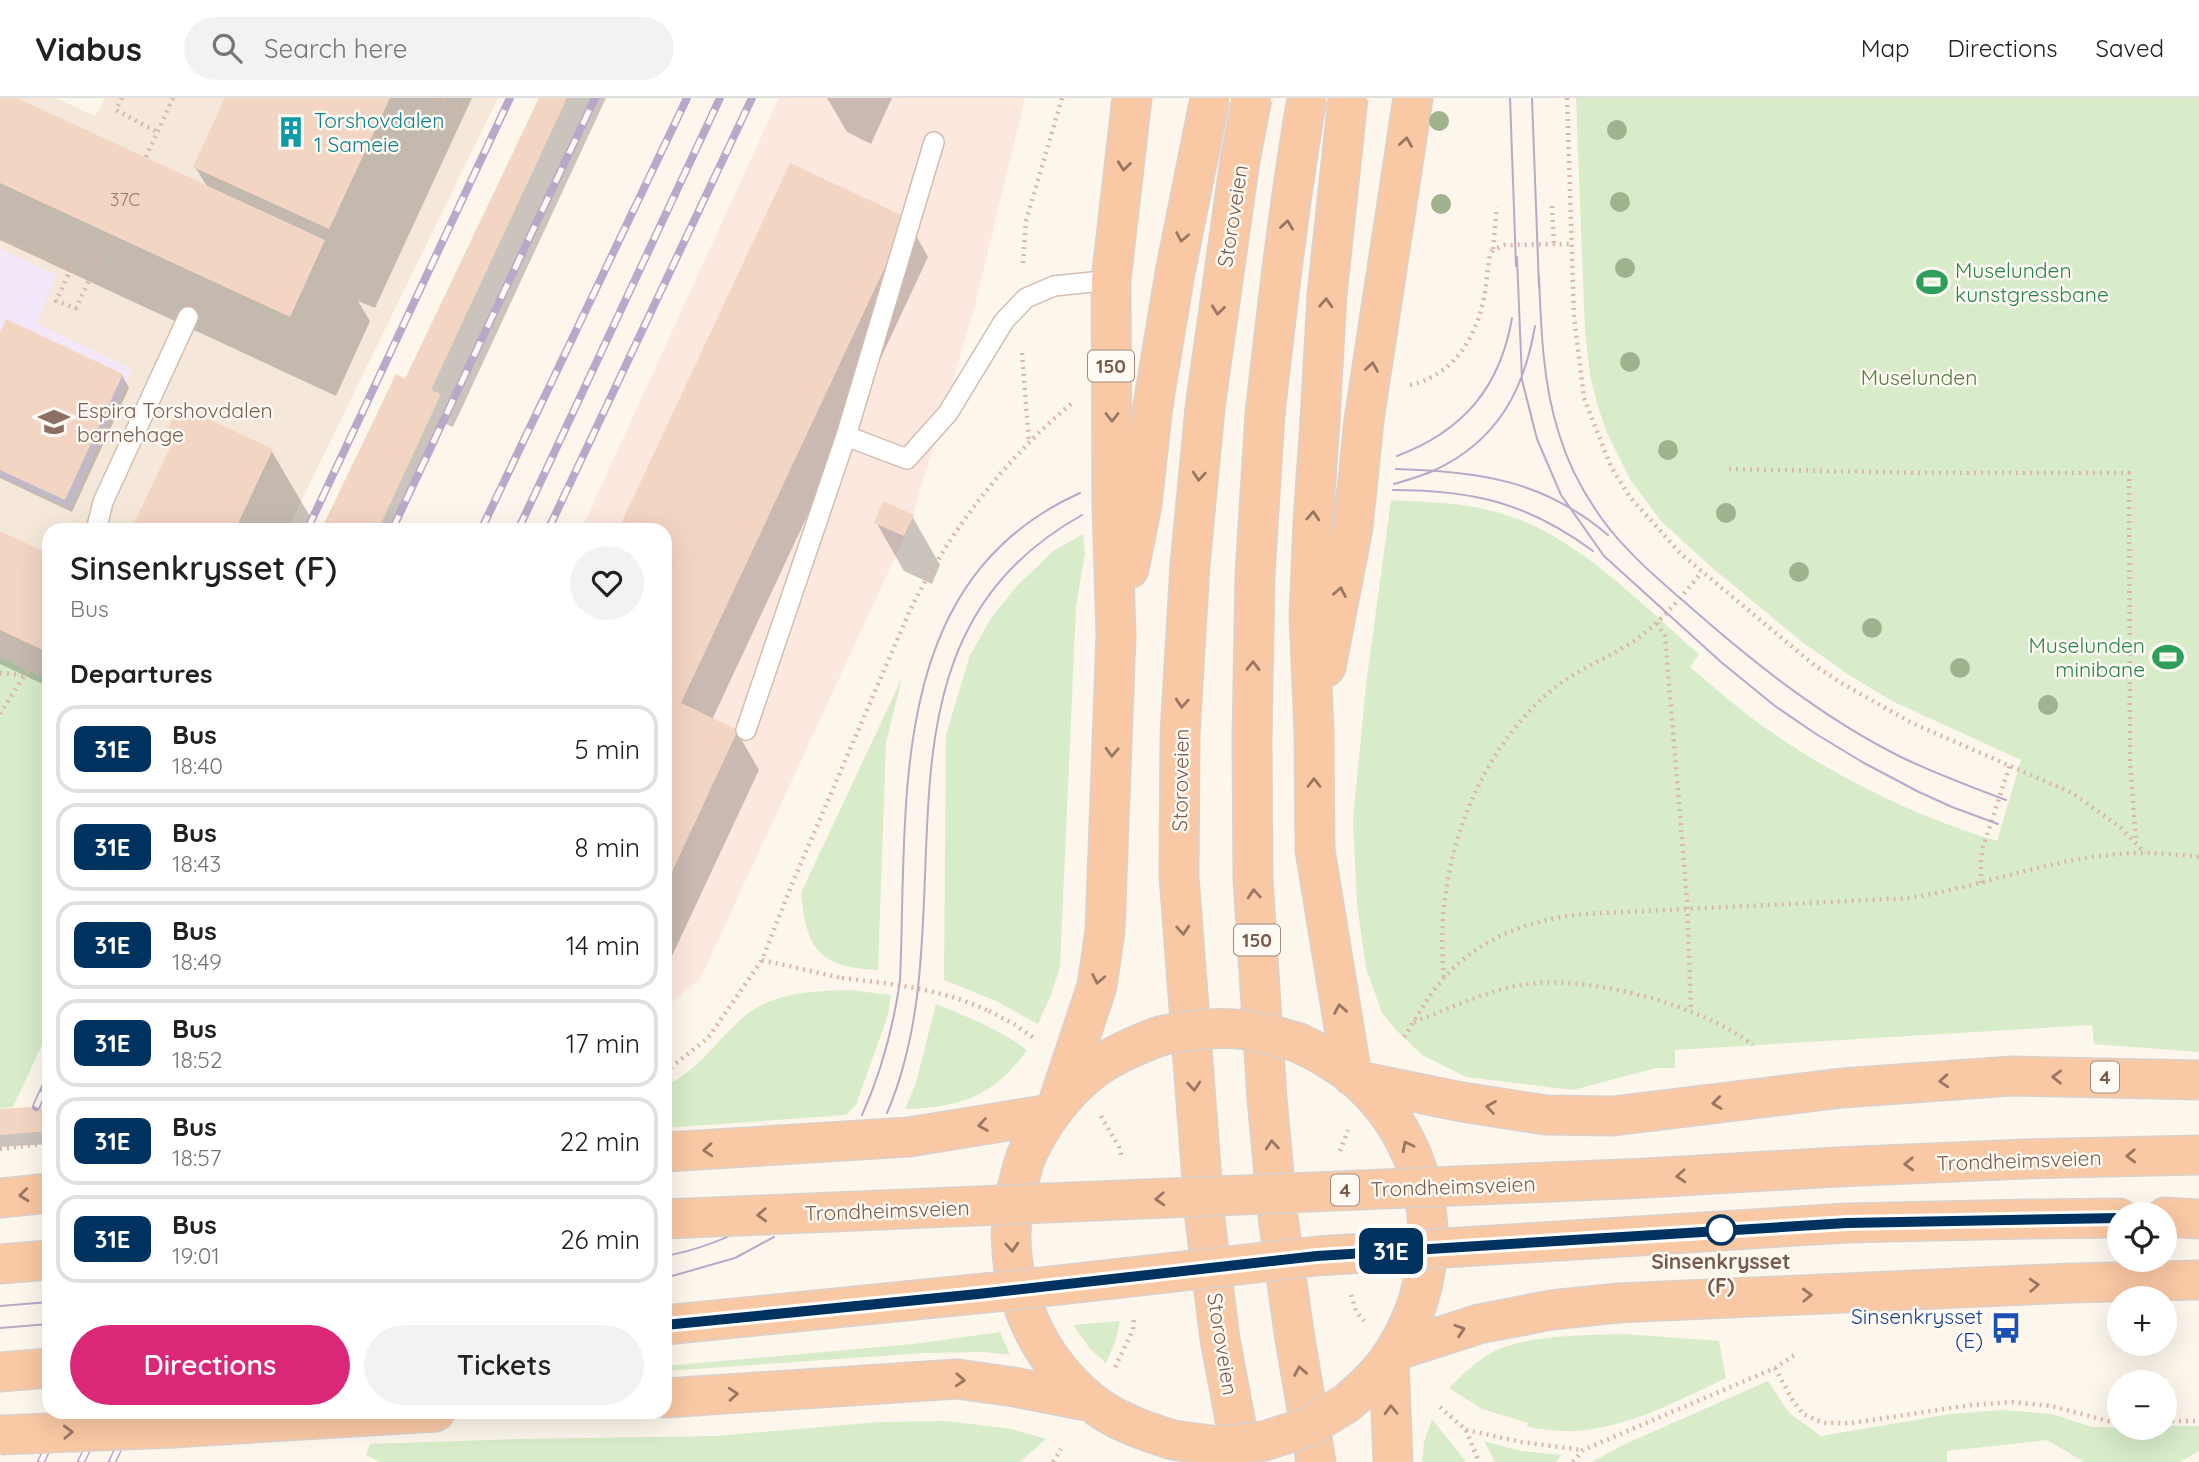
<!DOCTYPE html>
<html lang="en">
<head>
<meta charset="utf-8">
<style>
	:root { --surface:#fff; --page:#f2f2f2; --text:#202124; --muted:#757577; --line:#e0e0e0; --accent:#db2777 }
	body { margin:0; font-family:Quicksand,sans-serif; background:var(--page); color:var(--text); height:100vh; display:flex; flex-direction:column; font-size:26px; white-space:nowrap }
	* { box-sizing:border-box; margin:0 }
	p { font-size:23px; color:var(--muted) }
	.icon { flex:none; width:38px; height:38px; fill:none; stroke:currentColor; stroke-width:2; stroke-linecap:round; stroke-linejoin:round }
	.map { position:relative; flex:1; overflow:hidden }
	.drawer { position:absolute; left:42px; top:425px; width:630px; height:896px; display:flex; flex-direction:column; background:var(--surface); border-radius:21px; box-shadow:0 7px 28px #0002 }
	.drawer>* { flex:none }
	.badge { padding:0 14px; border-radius:10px; font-size:24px; line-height:46px }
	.fabs { position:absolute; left:2107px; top:1104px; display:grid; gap:14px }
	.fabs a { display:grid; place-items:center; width:70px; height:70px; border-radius:50%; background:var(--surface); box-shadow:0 7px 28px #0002; font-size:35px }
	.map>.badge { position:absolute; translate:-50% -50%; box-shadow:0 0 0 4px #fff }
	h2 { padding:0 28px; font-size:26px; line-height:63px }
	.round { display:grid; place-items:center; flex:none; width:74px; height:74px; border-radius:37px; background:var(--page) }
	.summary { display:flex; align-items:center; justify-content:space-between; height:119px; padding:0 28px }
	h1 { font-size:33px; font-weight:600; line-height:52px }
	.cta { display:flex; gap:14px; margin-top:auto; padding:14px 28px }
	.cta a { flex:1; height:80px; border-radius:42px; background:var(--accent); color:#fff; font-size:28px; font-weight:600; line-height:80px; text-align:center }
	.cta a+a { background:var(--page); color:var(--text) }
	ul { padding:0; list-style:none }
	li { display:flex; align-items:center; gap:21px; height:88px; margin:0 14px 10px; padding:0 14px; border:4px solid var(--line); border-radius:21px }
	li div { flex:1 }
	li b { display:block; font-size:26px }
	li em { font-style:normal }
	li .badge { min-width:77px; font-weight:700; text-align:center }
	header { display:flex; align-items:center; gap:42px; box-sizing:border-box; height:98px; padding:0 35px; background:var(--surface); border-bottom:2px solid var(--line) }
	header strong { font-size:33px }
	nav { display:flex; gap:38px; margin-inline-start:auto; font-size:24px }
	.search { width:490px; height:63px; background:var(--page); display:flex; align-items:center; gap:18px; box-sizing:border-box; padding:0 24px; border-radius:38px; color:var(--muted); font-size:26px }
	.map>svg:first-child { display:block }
</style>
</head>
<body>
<header>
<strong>Viabus</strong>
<div class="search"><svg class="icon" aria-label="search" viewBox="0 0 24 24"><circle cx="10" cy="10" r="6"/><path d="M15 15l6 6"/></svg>Search here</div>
<nav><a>Map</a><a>Directions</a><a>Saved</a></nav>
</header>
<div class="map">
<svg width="2199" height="1364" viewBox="0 0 2199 1364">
	<rect width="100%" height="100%" fill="#fdf6ec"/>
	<path fill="#f5e8da" d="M0,0H56L95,18L105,0H498L287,432H49V582L0,559Z"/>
	<path fill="#fde8e0" d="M779,0H1025L975,207L910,427L700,881L665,910V432H581Z"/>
	<path fill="#f3e8fa" d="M0,151L56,177L37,226L132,271L70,411L0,378Z"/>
	<path fill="#d8ecc9" d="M1576,0H2199V954L2094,946L2092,927L1675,952V970H1656L1573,992L1466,979L1422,957L1396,932L1382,915L1366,870L1357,806L1353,722L1366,587L1391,402C1423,404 1456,404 1488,412C1571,430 1637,503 1699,556L1690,569C1713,588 1736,609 1761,627C1833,678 1913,718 1997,743L2021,662L1894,604L1849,577L1802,544L1710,468L1661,423L1631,383L1607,335L1597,306L1590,277L1585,234Z
		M1083,436L1085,456L1076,509L1060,869L1051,897L1038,926L996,903L944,882L946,637L970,557L990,522L1016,489L1053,453Z
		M0,559L49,582V932L13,1009L0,1010Z
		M902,580L886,645L878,872C818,869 807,852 801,795Z
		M850,892L891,897L888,917L856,1007L846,1017L665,1030V988C702,970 716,942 746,917C775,894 815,893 850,892Z
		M936,906C968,919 999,931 1027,952C993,999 961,1009 905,1011L916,985Z
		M1120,1223L1115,1244L1106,1265L1090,1251L1073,1227Z
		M1000,1234L1010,1257L984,1254L925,1255L665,1273V1268L913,1246Z
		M1624,1236L1719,1243L1726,1280C1679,1302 1630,1329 1576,1333C1560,1334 1543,1331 1527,1329L1528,1325L1482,1311L1449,1290C1462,1277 1475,1264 1491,1255C1521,1237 1589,1237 1624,1236Z
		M1768,1283L1789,1315L1821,1338L1950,1316L2001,1312L2052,1316L2092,1329L2165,1330V1328H2199V1353L2180,1364H2084L2047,1342L1947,1353V1364H1592L1625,1346Z
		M1432,1321L1466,1364H1422L1424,1344Z
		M946,1323L1012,1331L1046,1341L1020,1364H380L366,1357L370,1346L518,1341L715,1338L880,1324Z
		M1484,1343L1521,1353L1562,1357L1555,1364H1495Z"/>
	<path fill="#0003" d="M0,0H14L208,90L195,69L227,0H472L375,210L358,203L370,223L336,298L0,142Z
		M542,0H606L453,329L441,324L391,432H323L396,278L406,283Z
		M827,0H892L871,46L847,34Z
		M791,67L907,121L928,159L712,622L737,634L759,672L665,873V432H620Z
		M0,238L122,277L129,290L72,414L0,380Z
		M166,339L271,352L318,432H133L172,348Z
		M912,418L940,467L932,486L904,473L876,424Z
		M0,436L49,459V589L0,566Z
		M49,1010V1046L0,1049V1013Z"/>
	<path fill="#f3d5c3" d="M0,0H17L325,142L290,219L0,85Z
		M225,0H390L329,131L193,69Z
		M539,0H567L431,292L441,296L378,432H321L396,276L405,281Z
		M790,65L908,120L681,605L738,632L665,789V432H618Z
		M6,221L123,276L65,402L0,372V234Z
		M191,313L273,351L235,432H131L173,343L164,339L174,317L183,321L185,314L190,316Z
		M883,403L914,417L904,438L874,425Z
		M0,433L49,456V555L0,532Z
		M49,1008V1033L0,1037V1011Z"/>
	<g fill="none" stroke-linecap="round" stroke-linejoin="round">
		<defs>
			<path id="service" d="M846,338L934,44
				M96,432L103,404L188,219
				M746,632L846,338L907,361L948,315L1004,223L1026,200L1054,188L1111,182"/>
			<path id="trunk" d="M1205,310L1190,467L1180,637L1179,778L1205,1122L1220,1241L1243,1364
				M1265,316L1255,477L1252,641L1253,781L1267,1001L1278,1119L1294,1235L1316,1364
				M1320,322L1313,425L1309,518L1314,633L1315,752L1352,978
				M1129,471L1142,406L1153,307
				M1326,569L1353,429L1364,322L1413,0
				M1160,938C1134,948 1107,959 1085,978C1061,999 1042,1025 1028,1054C1024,1062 1022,1071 1020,1079C995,1160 1025,1251 1091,1304C1115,1323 1144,1333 1173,1342
				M1299,945C1320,955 1340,966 1358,982C1436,1051 1450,1167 1394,1254C1382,1274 1364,1290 1347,1305
				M1359,983L1462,1004L1546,1017L1613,1018L1842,990L2012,978L2199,982
				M1058,1005L1097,888L1105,833L1116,537L1112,407L1111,182L1132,0
				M665,1054L909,1039L1050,1016
				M2026,1061L2199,1057
				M0,1100L49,1095
				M2165,1119L2199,1121
				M2027,1121L2119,1120
				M0,1166L49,1162
				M1395,1253L1479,1226L1551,1212L1618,1205L2071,1185L2199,1182
				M1389,1261L1393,1364
				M0,1274L49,1270
				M665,1300L957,1281L1014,1289L1091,1304
				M173,1330L435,1314"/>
		</defs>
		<use href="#service" stroke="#d1beb0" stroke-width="22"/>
		<use href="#trunk" stroke="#dad1cd" stroke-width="41"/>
		<path stroke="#d9b8a5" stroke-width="4.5" stroke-dasharray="2 5" stroke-linecap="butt" d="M122,0L116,12L157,34
			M437,0L464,13
			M1567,0L1574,219L1584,300L1611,369L1630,399L1680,455L1814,567L1841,585L1912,625L2072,695L2120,729L2145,755
			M146,59L173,0
			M1552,108L1554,147
			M0,140L71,171L56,203L76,210L111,136
			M1493,151L1497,109
			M1023,165L1026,123L1062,0
			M1022,255L1029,344
			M1410,287C1453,277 1475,242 1484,200C1487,186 1487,171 1490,157L1493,152L1505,147L1571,146
			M1729,371L1924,375H2129L2130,663L2136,743
			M1657,525L1665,538L1687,801L1691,914
			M0,575L24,577
			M0,616L29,570L45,576L49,566
			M1981,785V760L1983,749L2010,667
			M762,862L842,880
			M1444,879C1433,775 1473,654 1557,588C1579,571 1603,562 1626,548C1658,529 1679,501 1702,474
			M989,913L1014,926L1034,940
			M1414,924C1449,911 1483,894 1520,887C1585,875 1701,907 1753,947
			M1404,939C1417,919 1428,897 1444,880C1480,839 1532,821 1584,816L1909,800C1988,788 2065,754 2146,755C2163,755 2182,757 2199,759
			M665,974L708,940L762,862L792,786L910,512C950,433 1003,363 1071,306
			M1101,1018L1119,1049L1122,1060
			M0,1051L49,1045
			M1340,1053L1348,1032
			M1351,1197L1356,1213L1364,1223
			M1115,1269L1133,1232L1134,1219
			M1775,1270L1792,1301L1803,1316L1824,1325H1852L1971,1307L2012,1304L2051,1308L2108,1323H2119
			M1440,1309L1466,1332L1479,1364
			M2165,1323H2199
			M1466,1332L1522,1344L1582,1352
			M1053,1364L1061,1351
			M1573,1364L1583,1352L1775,1270L1796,1256"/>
		<use href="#service" stroke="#fff" stroke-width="19"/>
		<use href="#trunk" stroke="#f9c8a4" stroke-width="38"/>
		<path stroke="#b9a8c9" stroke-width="2" d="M1510,0L1516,168
			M1532,0L1539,189
			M1517,159L1522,282L1537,341L1561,397L1604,458L1721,564L1775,608L1816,636L1864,665L1919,694L1952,709L1998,726
			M1539,179C1541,231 1543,287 1559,336C1568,366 1584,396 1602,421C1626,454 1658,481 1688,507C1754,565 1824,621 1903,660C1937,676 1971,689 2006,702
			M1397,358C1463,333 1500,290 1512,220
			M1396,371C1479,374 1542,381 1608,437
			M1394,386C1408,382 1422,378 1435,372C1497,343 1524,293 1535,228
			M1393,392C1473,392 1528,405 1593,453
			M887,1015C974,813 848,548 1082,417
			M862,1017C882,973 893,930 900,883C908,705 884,483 1080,395
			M665,1158C699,1152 729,1140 759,1123
			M665,1180L735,1160L774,1139
			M0,1208L49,1204
			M0,1230L49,1226"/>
		<defs>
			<path id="rail" d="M307,432L510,0
				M392,432L595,0
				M481,432L687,0
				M518,432L720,0
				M548,432L752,0
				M36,1009L49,980
				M41,1364L64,1314
				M81,1364L105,1314
				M112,1364L136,1314"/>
		</defs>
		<use href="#rail" stroke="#b9a8c9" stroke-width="8"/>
		<use href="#rail" stroke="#fffaf3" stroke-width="5" stroke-dasharray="16" stroke-linecap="butt"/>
		<defs>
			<path id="trunk-bridge" d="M1153,307L1175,175L1210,0
				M1205,310L1240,62L1252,0
				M1265,316C1277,210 1289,105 1307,0
				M1320,322L1327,197L1348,0
				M1160,938C1214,926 1246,928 1299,945
				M665,1121L1647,1080L1837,1069L2026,1061
				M665,1227L1005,1193L1317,1158L1847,1125L2027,1121
				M0,1337L173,1330
				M1173,1342L1218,1348L1264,1343L1308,1329L1347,1305"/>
		</defs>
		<use href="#trunk-bridge" stroke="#dad1cd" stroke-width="41" stroke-linecap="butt"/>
		<path stroke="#d9b8a5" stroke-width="4.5" stroke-dasharray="2 5" stroke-linecap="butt" d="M842,880C894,886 941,891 989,913"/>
		<use href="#trunk-bridge" stroke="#f9c8a4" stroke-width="38"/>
	</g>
	<g fill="#a0b28e">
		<circle cx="1439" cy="23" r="10"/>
		<circle cx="1617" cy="32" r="10"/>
		<circle cx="1620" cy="104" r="10"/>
		<circle cx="1441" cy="106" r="10"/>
		<circle cx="1625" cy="170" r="10"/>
		<circle cx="1630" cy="264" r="10"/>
		<circle cx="1668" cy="352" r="10"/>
		<circle cx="1726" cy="415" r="10"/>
		<circle cx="1799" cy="474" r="10"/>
		<circle cx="1872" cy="530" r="10"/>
		<circle cx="1960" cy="570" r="10"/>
		<circle cx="2048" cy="607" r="10"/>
	</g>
	<defs><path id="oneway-chevron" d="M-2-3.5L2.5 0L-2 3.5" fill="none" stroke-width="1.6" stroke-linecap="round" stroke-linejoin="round" transform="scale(1.75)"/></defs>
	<g stroke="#9a7763">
		<use href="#oneway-chevron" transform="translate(1406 44) rotate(-81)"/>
		<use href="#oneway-chevron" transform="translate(1124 68) rotate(97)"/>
		<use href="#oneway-chevron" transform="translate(1287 127) rotate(-82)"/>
		<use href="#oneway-chevron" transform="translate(1182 139) rotate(101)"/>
		<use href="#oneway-chevron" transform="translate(1326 205) rotate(-87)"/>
		<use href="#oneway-chevron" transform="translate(1218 212) rotate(97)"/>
		<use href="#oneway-chevron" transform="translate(1372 269) rotate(-81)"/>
		<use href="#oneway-chevron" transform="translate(1112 319) rotate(90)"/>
		<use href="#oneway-chevron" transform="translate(1199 378) rotate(95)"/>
		<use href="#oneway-chevron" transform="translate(1313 418) rotate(-86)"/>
		<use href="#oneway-chevron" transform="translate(1340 494) rotate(-79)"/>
		<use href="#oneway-chevron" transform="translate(1253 568) rotate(-89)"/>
		<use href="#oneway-chevron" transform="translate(1182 605) rotate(94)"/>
		<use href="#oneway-chevron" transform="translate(1112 654) rotate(92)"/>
		<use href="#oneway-chevron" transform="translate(1314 685) rotate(-90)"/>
		<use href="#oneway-chevron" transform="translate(1254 796) rotate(-94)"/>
		<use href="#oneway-chevron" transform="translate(1183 832) rotate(86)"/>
		<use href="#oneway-chevron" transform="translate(1098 881) rotate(101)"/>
		<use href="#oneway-chevron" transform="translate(1340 911) rotate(-100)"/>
		<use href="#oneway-chevron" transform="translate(2057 979) rotate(-179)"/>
		<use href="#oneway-chevron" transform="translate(1944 983) rotate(176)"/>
		<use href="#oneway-chevron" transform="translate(1194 988) rotate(85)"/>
		<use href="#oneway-chevron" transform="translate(1717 1005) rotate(173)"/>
		<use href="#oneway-chevron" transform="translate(1491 1009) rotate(-171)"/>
		<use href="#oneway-chevron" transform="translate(983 1027) rotate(171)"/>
		<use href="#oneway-chevron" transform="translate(1272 1047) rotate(-95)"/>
		<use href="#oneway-chevron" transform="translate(1407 1048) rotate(-117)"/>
		<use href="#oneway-chevron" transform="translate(708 1052) rotate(176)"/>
		<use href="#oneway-chevron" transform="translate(2131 1058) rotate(178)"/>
		<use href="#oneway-chevron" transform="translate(1909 1066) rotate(178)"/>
		<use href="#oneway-chevron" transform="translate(1681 1078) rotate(177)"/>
		<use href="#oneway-chevron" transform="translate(24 1097) rotate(174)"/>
		<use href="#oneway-chevron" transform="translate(1160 1101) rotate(177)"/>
		<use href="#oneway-chevron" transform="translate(762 1117) rotate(178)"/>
		<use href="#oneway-chevron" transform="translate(1012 1149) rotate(86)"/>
		<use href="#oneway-chevron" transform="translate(2034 1187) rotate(-3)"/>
		<use href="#oneway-chevron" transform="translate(1807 1197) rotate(-2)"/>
		<use href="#oneway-chevron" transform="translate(1460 1232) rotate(-18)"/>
		<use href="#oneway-chevron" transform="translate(1300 1273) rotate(-100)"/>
		<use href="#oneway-chevron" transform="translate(960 1282) rotate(3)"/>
		<use href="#oneway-chevron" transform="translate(733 1296) rotate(-4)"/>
		<use href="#oneway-chevron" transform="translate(1391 1312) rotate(-92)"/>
		<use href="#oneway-chevron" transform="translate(68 1334) rotate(-2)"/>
	</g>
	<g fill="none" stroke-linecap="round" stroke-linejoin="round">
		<defs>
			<path id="line" d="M665,1227L978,1196L1317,1158L1847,1125L2119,1120"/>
		</defs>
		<use href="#line" stroke="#fff" stroke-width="16"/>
		<use href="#line" stroke="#003260" stroke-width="10"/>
	</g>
	<defs>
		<symbol id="building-bare" viewBox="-9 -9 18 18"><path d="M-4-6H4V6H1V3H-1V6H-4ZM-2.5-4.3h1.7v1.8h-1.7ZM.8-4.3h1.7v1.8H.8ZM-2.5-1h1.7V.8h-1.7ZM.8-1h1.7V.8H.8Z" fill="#0f9aa8" stroke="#fffaf3" stroke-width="2.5" paint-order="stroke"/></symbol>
		<symbol id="stadium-bare" viewBox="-9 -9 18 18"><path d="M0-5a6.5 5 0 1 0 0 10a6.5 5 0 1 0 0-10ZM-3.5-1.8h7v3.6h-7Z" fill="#2e9e5b" stroke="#fffaf3" stroke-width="2.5" paint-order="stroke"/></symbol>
		<symbol id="school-bare" viewBox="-9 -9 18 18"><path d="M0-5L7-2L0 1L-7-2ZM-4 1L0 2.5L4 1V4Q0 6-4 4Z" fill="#8d6e63" stroke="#fffaf3" stroke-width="2.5" paint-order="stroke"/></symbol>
		<symbol id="bus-bare" viewBox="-9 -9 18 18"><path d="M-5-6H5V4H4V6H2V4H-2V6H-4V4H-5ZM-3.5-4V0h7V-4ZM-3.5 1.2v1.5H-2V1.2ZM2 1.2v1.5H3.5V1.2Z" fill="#1a4fb4" stroke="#fffaf3" stroke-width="2.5" paint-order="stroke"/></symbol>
	</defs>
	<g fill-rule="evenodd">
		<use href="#building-bare" x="269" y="12" width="44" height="44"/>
		<use href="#stadium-bare" x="1910" y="162" width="44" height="44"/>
		<use href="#school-bare" x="32" y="302" width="44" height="44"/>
		<use href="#stadium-bare" x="2146" y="537" width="44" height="44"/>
		<use href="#bus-bare" x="1984" y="1208" width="44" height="44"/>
	</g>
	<circle fill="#fff" stroke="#003260" stroke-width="3.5" cx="1721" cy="1132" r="14"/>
	<g text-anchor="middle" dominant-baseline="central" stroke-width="5" stroke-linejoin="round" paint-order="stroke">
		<g font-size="18" fill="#987a6a">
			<text x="125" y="101">37C</text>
		</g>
		<g fill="#fffaf3" stroke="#a28b7f" stroke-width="2">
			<rect x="1088" y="252.5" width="46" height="31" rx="5"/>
			<rect x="1234" y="826.5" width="46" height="31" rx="5"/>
			<rect x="2091" y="963.5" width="28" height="31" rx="5"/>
			<rect x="1331" y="1076.5" width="28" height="31" rx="5"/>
		</g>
		<g font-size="19" font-weight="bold" fill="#7a5c4d">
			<text x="1111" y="268">150</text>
			<text x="1257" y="842">150</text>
			<text x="2105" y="979">4</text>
			<text x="1345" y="1092">4</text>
		</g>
		<g font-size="21" fill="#0d838f" stroke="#fffaf3" text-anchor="start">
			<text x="314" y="22">Torshovdalen<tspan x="314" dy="24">1 Sameie</tspan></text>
		</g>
		<g font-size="21" fill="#7a5c4d" stroke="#fffaf3">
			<text transform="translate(1232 118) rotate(-81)">Storoveien</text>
			<text transform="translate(1180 682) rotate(-89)">Storoveien</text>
			<text transform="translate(2019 1062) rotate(-2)">Trondheimsveien</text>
			<text transform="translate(1453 1088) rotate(-2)">Trondheimsveien</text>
			<text transform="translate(887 1112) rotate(-2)">Trondheimsveien</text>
			<text transform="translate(1223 1246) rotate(81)">Storoveien</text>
		</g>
		<g font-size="21" fill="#27864d" stroke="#fffaf3" text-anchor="start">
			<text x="1955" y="172">Muselunden<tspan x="1955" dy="24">kunstgressbane</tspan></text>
			<text x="2145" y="547" text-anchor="end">Muselunden<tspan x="2145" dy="24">minibane</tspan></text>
		</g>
		<g font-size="21" fill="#537a41" stroke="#fffaf3">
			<text x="1919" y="279">Muselunden</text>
		</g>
		<g font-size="21" fill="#785e54" stroke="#fffaf3" text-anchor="start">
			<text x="77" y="312">Espira Torshovdalen<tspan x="77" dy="24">barnehage</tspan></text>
		</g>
		<g font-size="21" font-weight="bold" fill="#7a5c4d" stroke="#fffaf3">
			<text x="1721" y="1163">Sinsenkrysset<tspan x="1721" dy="24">(F)</tspan></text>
		</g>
		<g font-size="21" fill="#164399" stroke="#fffaf3" text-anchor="end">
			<text x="1983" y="1218">Sinsenkrysset<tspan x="1983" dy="24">(E)</tspan></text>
		</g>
	</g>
</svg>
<div class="fabs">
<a><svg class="icon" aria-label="locate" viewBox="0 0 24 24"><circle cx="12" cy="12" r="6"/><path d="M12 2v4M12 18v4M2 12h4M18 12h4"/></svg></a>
<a>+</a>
<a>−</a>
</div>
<b class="badge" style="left:1391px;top:1153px;background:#003260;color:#fff">31E</b>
<section class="drawer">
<div class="summary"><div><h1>Sinsenkrysset (F)</h1><p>Bus</p></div><a class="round"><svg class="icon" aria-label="heart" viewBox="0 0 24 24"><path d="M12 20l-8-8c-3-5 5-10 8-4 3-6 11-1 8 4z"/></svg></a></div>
<h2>Departures</h2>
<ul>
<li><span class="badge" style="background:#003260;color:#fff">31E</span><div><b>Bus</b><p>18:40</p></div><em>5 min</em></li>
<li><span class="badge" style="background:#003260;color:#fff">31E</span><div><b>Bus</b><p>18:43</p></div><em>8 min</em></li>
<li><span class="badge" style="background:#003260;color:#fff">31E</span><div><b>Bus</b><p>18:49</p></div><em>14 min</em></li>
<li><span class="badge" style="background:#003260;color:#fff">31E</span><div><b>Bus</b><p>18:52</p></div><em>17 min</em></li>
<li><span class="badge" style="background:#003260;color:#fff">31E</span><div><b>Bus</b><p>18:57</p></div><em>22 min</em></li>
<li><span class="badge" style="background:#003260;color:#fff">31E</span><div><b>Bus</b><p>19:01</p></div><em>26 min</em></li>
</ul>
<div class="cta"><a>Directions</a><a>Tickets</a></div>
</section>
</div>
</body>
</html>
